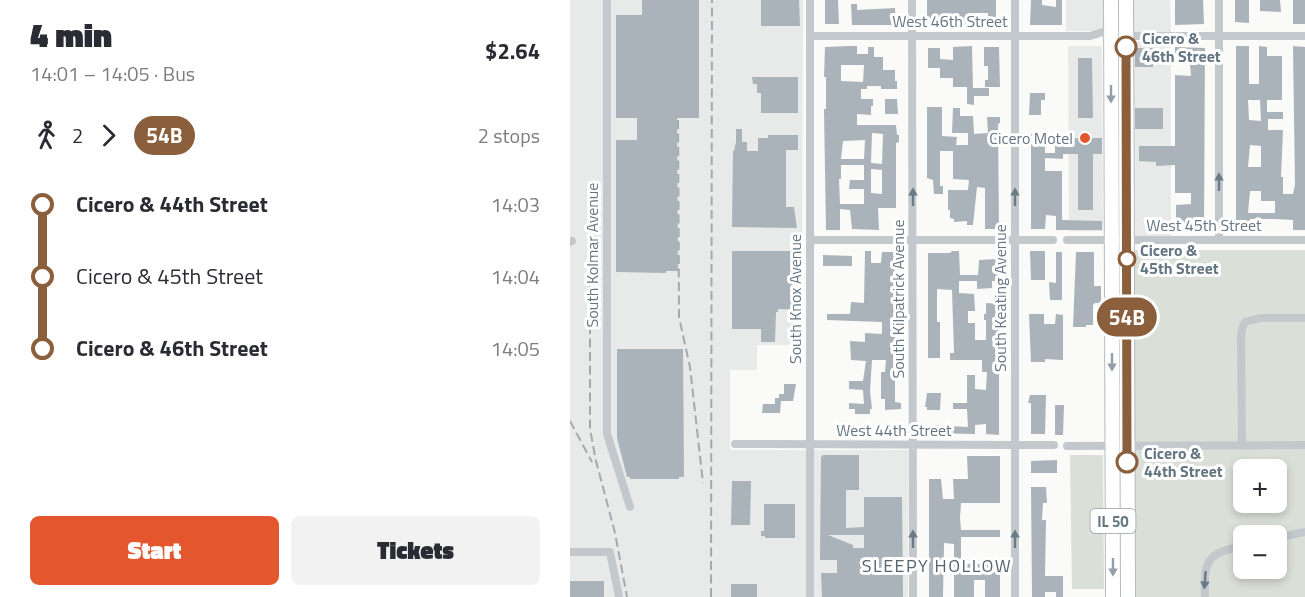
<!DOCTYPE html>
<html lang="en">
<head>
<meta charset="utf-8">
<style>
	:root { --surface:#fff; --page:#f2f2f3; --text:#2b2b33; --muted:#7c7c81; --accent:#e4572e }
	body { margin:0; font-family:"Titillium Web",sans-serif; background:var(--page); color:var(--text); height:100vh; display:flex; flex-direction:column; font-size:22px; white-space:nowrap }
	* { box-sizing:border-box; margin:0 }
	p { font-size:20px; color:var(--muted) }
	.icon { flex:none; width:33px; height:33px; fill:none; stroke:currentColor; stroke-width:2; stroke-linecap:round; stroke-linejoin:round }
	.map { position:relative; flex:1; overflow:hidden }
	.details { display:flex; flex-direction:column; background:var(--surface); width:570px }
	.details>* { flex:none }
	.badge { padding:0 12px; border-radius:20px; font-size:21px; line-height:39px }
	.controls { position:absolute; left:663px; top:459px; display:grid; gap:12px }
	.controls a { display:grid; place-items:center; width:54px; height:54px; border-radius:9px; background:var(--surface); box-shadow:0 3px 9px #0003; font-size:30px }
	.map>.badge { position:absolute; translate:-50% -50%; box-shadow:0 0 0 3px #fff }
	.legs { display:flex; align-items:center; gap:9px; height:66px; padding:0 30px; font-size:20px }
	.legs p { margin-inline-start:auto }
	.overview { display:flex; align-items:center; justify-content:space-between; height:102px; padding:0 30px }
	h1 { font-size:33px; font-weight:800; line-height:45px }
	.button { display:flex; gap:12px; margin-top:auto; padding:12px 30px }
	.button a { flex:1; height:69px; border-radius:9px; background:var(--accent); color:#fff; font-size:24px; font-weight:800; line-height:69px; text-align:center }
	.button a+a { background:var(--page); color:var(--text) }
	ul { padding:0 30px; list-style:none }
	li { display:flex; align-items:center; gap:21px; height:72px; font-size:22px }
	li i { display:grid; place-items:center; width:9px; height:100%; margin:0 8px; background:currentColor }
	li i::after { content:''; width:15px; height:15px; margin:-8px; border:4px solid; border-radius:50%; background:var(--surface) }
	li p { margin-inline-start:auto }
	li:first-child i { background:linear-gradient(#0000 50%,currentColor 0) }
	li:last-child i { background:linear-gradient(currentColor 50%,#0000 0) }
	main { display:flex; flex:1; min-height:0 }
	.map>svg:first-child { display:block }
</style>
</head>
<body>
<main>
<section class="details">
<div class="overview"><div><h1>4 min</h1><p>14:01 – 14:05 · Bus</p></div><b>$2.64</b></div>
<div class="legs"><svg class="icon" aria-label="walk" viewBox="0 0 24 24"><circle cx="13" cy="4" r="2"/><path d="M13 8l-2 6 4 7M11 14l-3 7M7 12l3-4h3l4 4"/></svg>2<svg class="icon" aria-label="forward" viewBox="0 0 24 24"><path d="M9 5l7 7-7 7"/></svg><b class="badge" style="background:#8b5e3c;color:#fff">54B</b><p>2 stops</p></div>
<ul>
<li><i style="color:#8b5e3c"></i><b>Cicero &amp; 44th Street</b><p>14:03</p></li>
<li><i style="color:#8b5e3c"></i><span>Cicero &amp; 45th Street</span><p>14:04</p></li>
<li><i style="color:#8b5e3c"></i><b>Cicero &amp; 46th Street</b><p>14:05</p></li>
</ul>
<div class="button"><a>Start</a><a>Tickets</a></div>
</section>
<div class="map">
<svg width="735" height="597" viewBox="0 0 735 597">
	<rect width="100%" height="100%" fill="#fafaf8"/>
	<path fill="#e8e9e9" d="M0,0H233L232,345H187V370H160V450H338V597H0Z
		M496,0H535V31H496Z
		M560,0H600L601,32H560Z
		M601,41V237H560V42Z
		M498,46H532L533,231H499Z"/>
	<path fill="#dadfd7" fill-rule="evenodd" d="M562,250H735V597H565ZM674,470H706V502H674ZM674,536H706V568H674Z
		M500,455H533L534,589H502Z"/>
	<path fill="#aab3b9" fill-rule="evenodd" d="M72,0H129V118H107L108,271H96V273L46,272V140H67V118H46V15H72Z
		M191,0H229L230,26H191Z
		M255,0H268L269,24H255Z
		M357,0H426V18H430V25H418V13H405L404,26L383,25V21L357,24Z
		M461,0H472V5L486,7V0H492V25H460Z
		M605,0H633L634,24L605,25Z
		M665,0H679V23L665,22Z
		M690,0H710L711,12L690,11Z
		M723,0H735V24H723Z
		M281,4H287V10L325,8L326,25H282Z
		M280,46H287V54H298V47H304V57H313V70H325V81H327V89H311V86H297V89H291V99H303V106H301V115L287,114V125H326L327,135H329V142L326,143V208H308L309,230L282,229L280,210L270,209V230H256L254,109H256V77H254L255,47ZM271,65H294L293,82L271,81ZM302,133L313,134L312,164L301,163ZM295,140L294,159H271L273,141ZM271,165H294V180H280L279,189H294V204H270L269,179H271ZM301,169L312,170V194L301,193Z
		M402,46L403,88H419V96H404V105L397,104V87H383V78H370V68H358V48H370V59L383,60V47Z
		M666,46H679V84H689V46L697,47V56H712V100H697V112H713V119H698V130H713L711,177H713V194H723L725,185L723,46L735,47V230H723V220L705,219H680V230H666ZM678,100H690L691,121L679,120ZM680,145L691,146V167H678ZM680,191H691V201H705V213H678Z
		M414,47H429L430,87H415V80H418V66H414Z
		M605,47L635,48L634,230L622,229V226H606V205L621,204V193H605V165L586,166V162L569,161V146H605V75L621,76L620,63L605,62Z
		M565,48H583V67H565Z
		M508,58H522L523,118H508Z
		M182,77H228V113H191V93H187V84H183Z
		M460,93H475V100H471V115H459Z
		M315,99H327L328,114H315Z
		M357,107H372V136L387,137L386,145H398V133H382L383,108H390V116H403L404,134L418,133L417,117H430V123L428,124L429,229H415V188L407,187L403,225H397V221L384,222V219L380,218V210H378V190H398L399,180L383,179V151H370V186H373V194H364L363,180L357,178Z
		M565,108H593V129H565Z
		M166,129H172V142H177V151H188V138H198V135H228V150H216V207H224L227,228L162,227L163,151H164L166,142Z
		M461,134H471L470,144H475V153H485V135H492V144L502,145V138H532V154H523V210H508V154H493V159L475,158V171H492V220L532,221V230H486V216L476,215L475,229H461Z
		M162,251H224L223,292H230V310L208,309V312H206L205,342H191V329H162Z
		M295,251H301V263H311L312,252H325V363H328L327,370H325V402L331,403V409L315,410V399H311V372H315L316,360H302L300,391L302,409H300V414H285V409H279V403L294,404L293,390L279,389V381H293L296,361L281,360L280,341L295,342V333L312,334V322L257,320V314H280L281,302L294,303Z
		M382,251H389L390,275H408L409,260L427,259L428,263L430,281H422V288L407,289V281H389V293L404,294L405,311H398V323H405V340H416V320H414V314H416V303L432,304V311H429V435L416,434V424L405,425V434L358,433V425L398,427L397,409H383V403H397V375H405V389L416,390L417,372H412V360H380V353H384L382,290L367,289V322H370V358H358V253H380Z
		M460,251H475V280H461Z
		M486,252H492V300H480L479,282L486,283Z
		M506,252H524V286H531V303H525L523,305V325H516V327H503Z
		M253,255L282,256V266H253Z
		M459,314H474V324H485L486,314L493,315V360L475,359V362H461Z
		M47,349H113L114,477H109V479H60V477H57L47,438Z
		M214,384H226L223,401H211L210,413H192L193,404H205V398H209V394H214Z
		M357,393H371L370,410H357V407H355Z
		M460,395H476L475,434H461V403H458Z
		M485,405H494L493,435H485Z
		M253,455H289V490H276V528L294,527V497H332L333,597H252L251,573H267V560H250L251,457ZM258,535H294V548H283V545Z
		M397,456H430V503H391L390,518L391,530H430V537H391V564H424V572H430V597H415V580H404V597H384V544L374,543L373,597H359V479H371L373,499H384L383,479H398Z
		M487,460V473H461V461Z
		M162,481H181L180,525H161Z
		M461,487H476L477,503H473L472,520H476L475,576H493V597H486V592H475V597H462Z
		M194,504H225V538H195V536H191V531H194Z
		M0,581H34V597H0Z
		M161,584H187V597H161Z"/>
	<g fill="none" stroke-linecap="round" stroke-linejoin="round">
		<defs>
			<path id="primary" d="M541,0L543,597
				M556,0L558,597"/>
		</defs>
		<use href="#primary" stroke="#b5babe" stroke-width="16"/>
		<path stroke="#c3c8cc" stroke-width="8" d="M37,0V434L60,507
			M240,0V597
			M342,0L343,597
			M649,0V240
			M240,36H520L533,32L541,36H735
			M240,240H483
			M497,240H735
			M0,242L2,241
			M165,444L484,445
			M672,445L671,339L672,329L675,322L690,318H735
			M497,446L735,445
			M706,538L735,532
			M0,552H40L49,597
			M445,597V0
			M635,597C634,560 636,553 674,546"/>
		<use href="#primary" stroke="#fff" stroke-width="14"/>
		<path stroke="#a2aab0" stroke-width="2" stroke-dasharray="9 4.5" stroke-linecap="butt" d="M108,120L109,317L120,367L133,483
			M20,244V429L26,461L45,533L57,597
			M0,421L22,462
			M141,597L142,0"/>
	</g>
	<defs><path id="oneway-solid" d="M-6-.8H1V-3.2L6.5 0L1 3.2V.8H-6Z" transform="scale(1.5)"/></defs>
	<g fill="#939fa8">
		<use href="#oneway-solid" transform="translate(541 94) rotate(90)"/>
		<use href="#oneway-solid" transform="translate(542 362) rotate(90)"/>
		<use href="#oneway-solid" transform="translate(543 567) rotate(90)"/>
	</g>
	<g fill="#6a7a87">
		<use href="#oneway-solid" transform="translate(649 182) rotate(-90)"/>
		<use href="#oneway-solid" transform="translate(343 197) rotate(-90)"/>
		<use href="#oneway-solid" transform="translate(445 197) rotate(-90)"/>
		<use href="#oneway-solid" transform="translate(343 539) rotate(-90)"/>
		<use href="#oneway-solid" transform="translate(445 539) rotate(-90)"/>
		<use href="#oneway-solid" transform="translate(635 580) rotate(94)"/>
	</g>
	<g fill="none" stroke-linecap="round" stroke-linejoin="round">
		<defs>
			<path id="line-1" d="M556,47L557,462"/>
		</defs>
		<use href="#line-1" stroke="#fff" stroke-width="14"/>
		<use href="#line-1" stroke="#8b5e3c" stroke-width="9"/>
	</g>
	<g fill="#fff" stroke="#8b5e3c" stroke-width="3">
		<circle cx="556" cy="47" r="10"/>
		<circle cx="557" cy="259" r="8"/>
		<circle cx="557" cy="462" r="10"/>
	</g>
	<circle fill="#e4572e" stroke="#fff" stroke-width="2" cx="515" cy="138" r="6"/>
	<g text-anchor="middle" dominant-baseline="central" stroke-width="6" stroke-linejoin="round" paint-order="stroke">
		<rect fill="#fff" stroke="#939fa8" stroke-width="1.5" x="520.5" y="509" width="45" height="24" rx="4.5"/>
		<g font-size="15" font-weight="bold" fill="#657683">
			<text x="543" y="521">IL 50</text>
		</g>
		<g font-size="16" fill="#657683" stroke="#fff">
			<text x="380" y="21">West 46th Street</text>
			<text x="634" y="225">West 45th Street</text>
			<text transform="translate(22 255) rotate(-90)">South Kolmar Avenue</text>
			<text transform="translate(430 298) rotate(-90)">South Keating Avenue</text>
			<text transform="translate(225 299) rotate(-90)">South Knox Avenue</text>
			<text transform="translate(328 299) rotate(-90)">South Kilpatrick Avenue</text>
			<text x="324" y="430">West 44th Street</text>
		</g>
		<g font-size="16" font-weight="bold" fill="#657683" stroke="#fff" text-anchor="start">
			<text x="572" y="38">Cicero &amp;<tspan x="572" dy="18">46th Street</tspan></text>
			<text x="570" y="250">Cicero &amp;<tspan x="570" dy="18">45th Street</tspan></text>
			<text x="574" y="453">Cicero &amp;<tspan x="574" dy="18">44th Street</tspan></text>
		</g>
		<g font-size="16" fill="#657683" stroke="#fff" text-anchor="end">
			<text x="503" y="138">Cicero Motel</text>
		</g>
		<g font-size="18" letter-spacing="1.5" fill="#57646e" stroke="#fff">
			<text x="367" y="565">SLEEPY HOLLOW</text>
		</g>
	</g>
</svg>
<div class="controls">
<a>+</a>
<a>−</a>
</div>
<b class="badge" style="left:557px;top:317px;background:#8b5e3c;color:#fff">54B</b>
</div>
</main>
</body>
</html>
